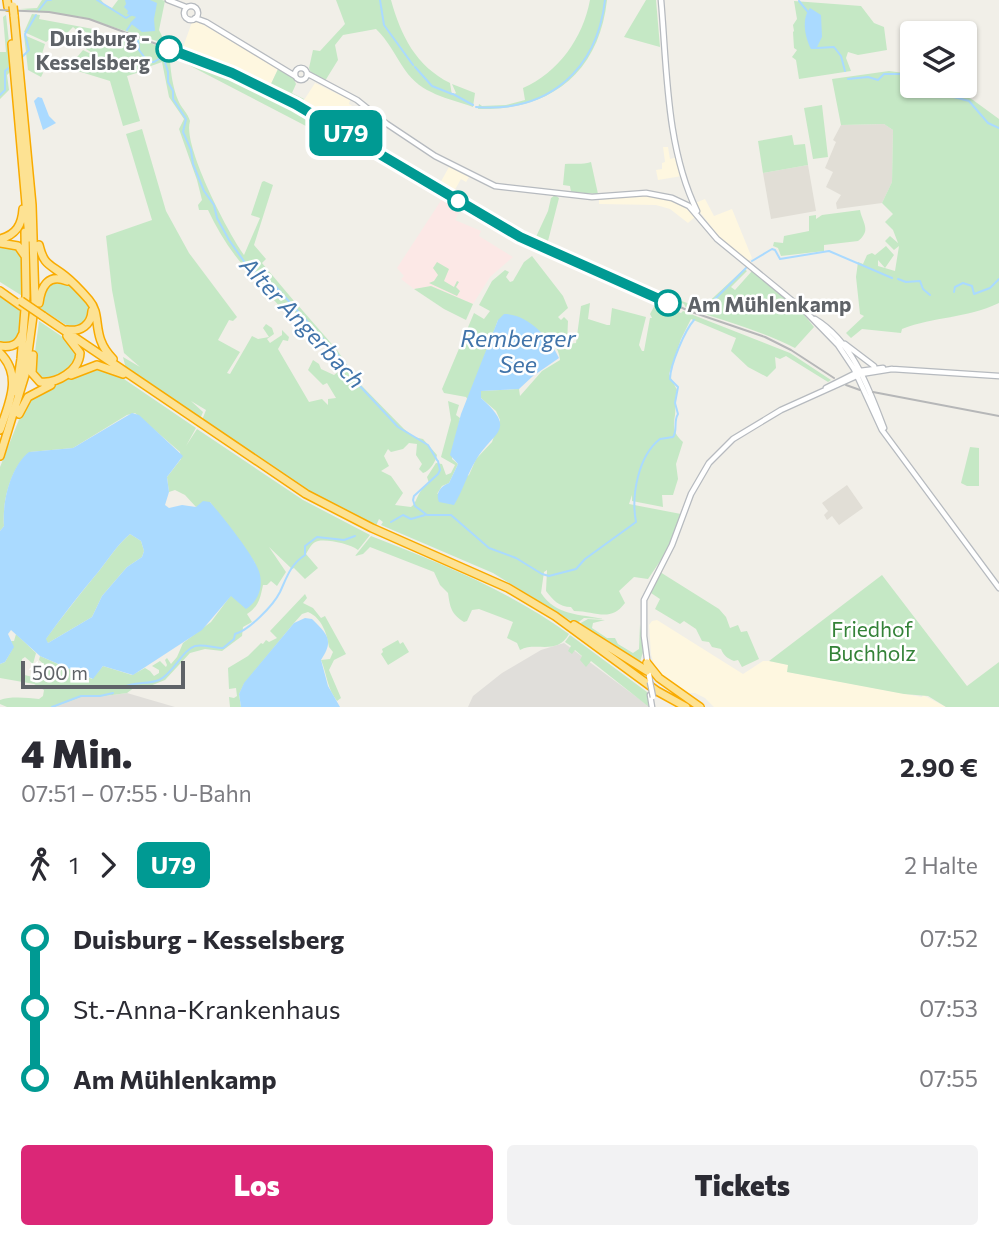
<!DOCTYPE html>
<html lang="de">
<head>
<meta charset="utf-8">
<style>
	:root { --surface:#fff; --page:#f2f2f3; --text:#2b2b33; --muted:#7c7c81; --accent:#db2777 }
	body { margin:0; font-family:Commissioner,sans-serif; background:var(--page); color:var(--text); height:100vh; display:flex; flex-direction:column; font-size:26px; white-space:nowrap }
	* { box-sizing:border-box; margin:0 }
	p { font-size:23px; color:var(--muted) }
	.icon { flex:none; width:38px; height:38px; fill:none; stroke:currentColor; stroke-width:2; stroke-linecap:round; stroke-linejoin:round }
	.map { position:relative; height:707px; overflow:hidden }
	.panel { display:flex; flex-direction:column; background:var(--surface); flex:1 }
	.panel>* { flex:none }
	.badge { padding:0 14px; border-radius:10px; font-size:24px; line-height:46px }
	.buttons { position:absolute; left:900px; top:21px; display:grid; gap:14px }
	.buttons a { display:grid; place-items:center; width:77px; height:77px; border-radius:7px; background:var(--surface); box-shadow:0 2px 5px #0004; font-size:35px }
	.scale { position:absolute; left:21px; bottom:18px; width:164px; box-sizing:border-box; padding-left:7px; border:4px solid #5f6368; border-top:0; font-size:19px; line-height:24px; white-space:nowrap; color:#5f6368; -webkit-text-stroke:5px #fff; paint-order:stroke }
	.map>.badge { position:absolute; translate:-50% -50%; box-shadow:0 0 0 4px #fff }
	.legs { display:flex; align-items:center; gap:10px; height:77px; padding:0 21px; font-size:23px }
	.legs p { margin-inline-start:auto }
	.headline { display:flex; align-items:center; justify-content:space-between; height:119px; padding:0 21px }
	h1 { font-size:38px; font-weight:800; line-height:52px }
	.action { display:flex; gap:14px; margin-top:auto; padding:14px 21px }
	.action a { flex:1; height:80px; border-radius:7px; background:var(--accent); color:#fff; font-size:28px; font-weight:800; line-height:80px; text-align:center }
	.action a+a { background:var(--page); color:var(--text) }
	ul { padding:0 21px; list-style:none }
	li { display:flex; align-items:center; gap:24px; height:70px; font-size:26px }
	li i { display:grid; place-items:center; width:10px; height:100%; margin:0 9px; background:currentColor }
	li i::after { content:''; width:18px; height:18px; margin:-9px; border:5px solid; border-radius:50%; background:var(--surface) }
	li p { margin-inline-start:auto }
	li:first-child i { background:linear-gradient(#0000 50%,currentColor 0) }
	li:last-child i { background:linear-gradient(currentColor 50%,#0000 0) }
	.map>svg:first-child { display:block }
</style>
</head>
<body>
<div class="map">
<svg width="999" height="707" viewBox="0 0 999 707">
	<rect width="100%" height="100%" fill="#f1efe8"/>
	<path fill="#fef7e0" d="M197,21L278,69L269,88L182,50L192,22Z
		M315,83L350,100L349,104L368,116L358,133L338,123L334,129L299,108Z
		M663,147H668L670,159L678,157L682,176L658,180L656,170L662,169V163L665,162Z
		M449,167L469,177L466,182L461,179L453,193L439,185Z
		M644,195L679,203L696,216L688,223L670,209L656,205L599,204V200Z
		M705,199L714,216L732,209L752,258L748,261L721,239L700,212L695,203Z
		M657,620L743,674L763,661H769L789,665L788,672L922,697L923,695L946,707H714L705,698L695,693H686L655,669L651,654L649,625L652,621Z"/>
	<path fill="#e0deda" d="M564,643L650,707H468L473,696L502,673L541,650Z
		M127,693L175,707H55L84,696L98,697Z"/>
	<path fill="#e1ded6" d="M884,124L893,130L892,182L882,203L837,209L836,203L841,195L826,187L833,172L825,168L836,142L833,140L841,125Z
		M808,165L816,211L771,219L763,173Z
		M847,485L863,508L839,525L832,516L827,520L824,515L828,511L822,503Z"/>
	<path fill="#fce8e6" d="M442,199L461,209L455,220L481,231L479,236L513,257L490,277L473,304L431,286L414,289L401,279L404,276L397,268Z"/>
	<path fill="#c5e8c5" d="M42,0H101L105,5L112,8L118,0H162L165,1L159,30L166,44L82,17L20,9L37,8Z
		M336,0H391C401,36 416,66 450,83L452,95L456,93L452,84L475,93L473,107C448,98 421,94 405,70C396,57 388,40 376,29L343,35L335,45L338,60L325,81L311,73L309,68L313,50L320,51L345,24Z
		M590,0H607C599,73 550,111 478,109L479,104L482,106L506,105L525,100L523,88C558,73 583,38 590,0Z
		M646,0H656L660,47L624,37Z
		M794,1L861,6L874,23L884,27L887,50L858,55L848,52L846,58L851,71L799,79L796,60L792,57L797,50L794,48L793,32L794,31L793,25L797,19Z
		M32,14L40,15L39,19L93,29V31L124,38L118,32L149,42L179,58L186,57L213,67L266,91L333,128L348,140L349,147L354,151L179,60L170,61C171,74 173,88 178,100C181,108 188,113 190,121C182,145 228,233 244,255L260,218L251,215L262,182L264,181L273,185L254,245L266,259L262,263L294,301L282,309L273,299L275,294C244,272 224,244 208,210H199L198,205L202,200L197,180L179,129L184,119L169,97L162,62L151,66L140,59L143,71L127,76L140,121L123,126L110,81L68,68L83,50L105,61L86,49V43L83,41L88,34L83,30L80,33L73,27L67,33L60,31L46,42L24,32Z
		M6,15L12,70L7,75L9,90L0,99V52H6L3,17Z
		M24,35L45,44L38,67L43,73L41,77L28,70Z
		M278,69L292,75L296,84L292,93L304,99L301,104L269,88Z
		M889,71L912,74V86H947L973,100L999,119V303C965,319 935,316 902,329L901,333L862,329L851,338L846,333L864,316L860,314L856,277L858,262L863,264L867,255L872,253L875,255L886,246L894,255L885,268L878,260V266L895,271L899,246L894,250L885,241L890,236L898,243L893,230L885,222L893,214L882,203L892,182L893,130L884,124L841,125L832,79Z
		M822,105L828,157L813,159L804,108Z
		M142,129L166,211L189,253L237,317L233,321L229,320L218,340L240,352L227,373L230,374L252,336L258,339L269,337L263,328L266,324L272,328L274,334L267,339L270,343L282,335V330L289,337L288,341L283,340L278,349L309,402L322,399L328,405V399L336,398L327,383L323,385L308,370L313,360L319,364L321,369L334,375L345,367L292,309L284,311L296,303L337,350L360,384L404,429L414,437L423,439L437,455C436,461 430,471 423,473L419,469L422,464L416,455L417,444L409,443L403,449L391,452L388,449L384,456L389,466L381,471L391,476L403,493L395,505L411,507C418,502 416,492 429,483L427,477L436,463L442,464L446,475L451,473L455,465L441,457L451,420L448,401L459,405L456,415L460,418L452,459L458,464L449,483L442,486L437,494L469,475L476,459L492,442L500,420L496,411L481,398V391L519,389L520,396L542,371L560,360C558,331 521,327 498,320L468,400L466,397L444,393L442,389L474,313L484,319L490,311L479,305L492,281L505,270L509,272L506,277L510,282L513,281L524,262L532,256L563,296L568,308L558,317L561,320L564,317L568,321L567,344L576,343L581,306L590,303L588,319L607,325H610L612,308L646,317L639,345L642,351H644L650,318H652L650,314L656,303L681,313L683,311L790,353L831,380L828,382L786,356L780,359L775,357L776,368L767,377L748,367L731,351L736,338L691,319L681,339L669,374L677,390C674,401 676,406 675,415C673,428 673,433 683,442L676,464L678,479L673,495H662L663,507L632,501V495L629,504L681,514L665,554L648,579L634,577L619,591L625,603C610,623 596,611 574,611L571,607C559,607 553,600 546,591L547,570L544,572L541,593C556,616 580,614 604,619L584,618L576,624L493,573L381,525L383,522L379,519L375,528L323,501L202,420L206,410L191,401L203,412L200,419L126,369L123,357L140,367L124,353L112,290L106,236L152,220L126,134Z
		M792,135L794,145L805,144L808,165L763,173L758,141Z
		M591,162L598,194L571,192L570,186L563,185L565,164C575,163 581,165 591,162Z
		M555,195L559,198L548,241L556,245L555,248L535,239L548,211L551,198Z
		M860,210C862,222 872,230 858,241L824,245V251L781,256L778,248L773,246L774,242L783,243L784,236L809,231V216L816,215V219L822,215Z
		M0,244H12L23,253L24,297L0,282Z
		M437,262L449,269L444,281L454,287L457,281L459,282L456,287L460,291L457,296L429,283L434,281L438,275L433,268Z
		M744,269L747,271L731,287L735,290L752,271L802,312L814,327L795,348C760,330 724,321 686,308L684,304L664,295L702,308Z
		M51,281L65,282L86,302L90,311L86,324L71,328L41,309L43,291Z
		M431,286L473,304L466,320L444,309L414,289Z
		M0,294L24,310L20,335L10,345L0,344Z
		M39,321L73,344L79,353L75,367L50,380L36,377C32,361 37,340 39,321Z
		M100,366L121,377L196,428L186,446L197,429L303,500L370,535L358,550C350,544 328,539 318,541C312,542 309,549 306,554L318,568L305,579L294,568L292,569L269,547L286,572L277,586L271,581L267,585H263C260,599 259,606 247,614L252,622L243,627L242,636L222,651L205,649L190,653L165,680L145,688L135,687L127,693L98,697L84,696L55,707H7L0,704V700C11,696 28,698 39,699L43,696L44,690L34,684L0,678V664L5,662L13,648L11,641H14L16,634L36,653L33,664L25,657L22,659L21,674L44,680L46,666L39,660L40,656L92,679L103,666L132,675L145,668L150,671L154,676L159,673V670L152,666L160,661L166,667L167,665L165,660L167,658L171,664L177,657L183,643L211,622L255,563L210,502L196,507L185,495L175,490L169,492L167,477L181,459L180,452L135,413L127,415L73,448L30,452C10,467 2,503 4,526L0,531V467L24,407L34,394L92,367Z
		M970,447L979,448V486H967L961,483Z
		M130,534L141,541L144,551L142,557L127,567L102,596L92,617L48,643L45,640C61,618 77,598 94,577C107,562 115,547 130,534Z
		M371,536C440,563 508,590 569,634C557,656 536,641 520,650L517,643L507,638L513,622L479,609L472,610L467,621L464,622C451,614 450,607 448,593L440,585L434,572L370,547L363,554L355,556Z
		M660,572L719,609L726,617L730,628L738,625L741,632L747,631L759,659L742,667L738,660L734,661C727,658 724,656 721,649L712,647L709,642L702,641L696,629L684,621L680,624L655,609L660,599L651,593Z
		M882,575L967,686L999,662V707H946L928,696L904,694L787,672L788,665L769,661Z
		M305,594L307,598L303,603L313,608L321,618L325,616L346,654L334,660L329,670L341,698L337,701C327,689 327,674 321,660L330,659L333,652L329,647C327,634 322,618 308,612L302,614L294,623L244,684L239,694L241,707H230L229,697L234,698L237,696L236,688L229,689L228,668L248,656L261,643L263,644L266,640L269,642L277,638L270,631Z
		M588,619L605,620L593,623L592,628L607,638H615L618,644L633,653L639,649L640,624L643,652L640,662L577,625Z
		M570,635L647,692L649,707L591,661L586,667L580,660L582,656L575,650L572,654L568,651L571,646L565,642Z
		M398,640L400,644L403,642L409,652L388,665L381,654L383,652L382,649Z"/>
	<path fill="#aadaff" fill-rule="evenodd" d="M125,0H150L157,3L154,19L155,31L142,32L130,23L136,17L127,14L128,11L124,7L126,4Z
		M810,8L821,15L822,37L816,49H811C805,37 801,19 810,8Z
		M38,97L42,98L49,116L56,123L43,130L34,101Z
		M504,314C528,314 550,338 559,358L533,376L519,389L481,391V398C518,431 493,431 476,460C467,474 463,491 454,505L439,502C435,493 441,486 449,483L458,464L450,455L461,414L498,320Z
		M132,413L139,415L183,456L167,477L169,492L165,505L169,508L182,505L196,507L203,501L210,502C222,516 258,560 260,575C263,589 257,602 246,609L231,596L202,630L133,675L103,666L93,679L40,656L11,630L8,634L14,647L5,662L0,664V531L4,526C2,503 10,467 29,452L73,448ZM130,534L141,541L144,551L142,557L127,567L102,596L92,617L48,643L46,639C61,618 77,597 94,577C107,562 115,547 130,534Z
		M305,618L312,619C328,635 334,640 321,660L328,686L340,707H241L239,694L244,683L294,623Z"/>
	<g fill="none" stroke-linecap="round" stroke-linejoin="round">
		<path stroke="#aadaff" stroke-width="2" d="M48,0H51
			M97,0L126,18L131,15
			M380,0L384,25L413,65
			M799,1L808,12
			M39,10L47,0
			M127,30L131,24
			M124,35L138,41L139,50L148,62H154L162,57L164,59L168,72V82L173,91V99L186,119L183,132L191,150L193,164L204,191L214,205L217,218L229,240L248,267L275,286L343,361L359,385L398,427L428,445L437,460
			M817,48L834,47L841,56L845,71
			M20,59L29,50L25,34L36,15
			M415,67L432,86L452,94
			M909,75L912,76
			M848,79L868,77L878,80L884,74H902
			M925,86L935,92L942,87L950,96L969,101L988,123L999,128
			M453,94L473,105
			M0,95L5,90V71L10,67
			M476,107C548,113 597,70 605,0
			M752,261L772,249L775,250L780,259L829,251L892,278
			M898,279L906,282L920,281L923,289L930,295
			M954,292L955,287L963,283L972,286L974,294L990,288L999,279
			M701,313L746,268
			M438,461L440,470L438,474L414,496L413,500L415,506L427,515H451L489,548L516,558L542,574L549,576L576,569L585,559L636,522C631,496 638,456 660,439L673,437C678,430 673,422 678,414L675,403L678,387L670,379C670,365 685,330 694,320
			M391,522L403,515L411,519L425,515
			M122,688C134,681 147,685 159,680C174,673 182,650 195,646C204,644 214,648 223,648L234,639L235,634C249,630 273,606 280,592C287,577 290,565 305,555V546L317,537L344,540L355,536
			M52,707L81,696H100L113,693"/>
		<defs>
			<path id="secondary" d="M168,0L186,7
				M661,0C667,68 666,148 697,211
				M184 13a7 7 0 1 1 14 0a7 7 0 1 1-14 0Z
				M195,18L206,22L295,76
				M295 74a6 6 0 1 1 12 0a6 6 0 1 1-12 0Z
				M308,74L357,100L387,124L435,156L495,186L592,197L646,193L672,198L689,206L717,239L806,312L838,345L854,369L882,430L999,588
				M815,319C853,342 869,389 884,428
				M845,344L874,366
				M892,369L999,376
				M826,388L860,371L883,368
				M650,682L644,636V600L672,545L691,494L709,463L733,439L781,410L861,374L892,369
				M650,695L652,707"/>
			<path id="highway" d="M7,0L8,7
				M12,44L29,238
				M0,239C16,235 22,225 23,209
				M0,243L18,246L25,256
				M39,245C44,266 50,264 65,276C74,283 82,292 89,300C103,316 90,336 113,359
				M0,291L21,306
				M39,303C41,287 48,273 67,281
				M43,316L306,494L372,528L508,588L555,616L657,691L686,707
				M67,330C81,332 91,325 92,311
				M0,346C11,348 18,345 22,335
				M0,353C23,376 9,403 0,430
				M33,355L32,373L40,382C57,384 79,371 80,353L67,336
				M71,375L97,365L123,374
				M16,392L21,359L26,296L25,232
				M19,414L28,397L51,385
				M0,456L25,375L35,301L32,205L14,15
				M574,625L647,671
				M647,663L659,678L700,707"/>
		</defs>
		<use href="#secondary" stroke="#b6babf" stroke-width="7"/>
		<use href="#highway" stroke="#f9ab00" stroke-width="10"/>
		<use href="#secondary" stroke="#fff" stroke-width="4.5"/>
		<use href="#highway" stroke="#fde293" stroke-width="7"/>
		<path stroke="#b6b7b8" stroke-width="2" d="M0,10L49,12L89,19L232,72L296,103L508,229L689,311L765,337L791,350L834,378
			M846,385L860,390
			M873,392L999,416"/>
		<defs>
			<path id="rail" d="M203,60L220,68"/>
		</defs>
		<use href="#rail" stroke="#b6b7b8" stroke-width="4.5"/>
		<use href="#rail" stroke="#fff" stroke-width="2" stroke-dasharray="5" stroke-linecap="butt"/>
		<defs>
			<path id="secondary-bridge" d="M650,682L653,697"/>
			<path id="highway-bridge" d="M13,6L14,15
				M21,301L43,316"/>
		</defs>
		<use href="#secondary-bridge" stroke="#b6babf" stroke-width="7" stroke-linecap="butt"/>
		<use href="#highway-bridge" stroke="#f9ab00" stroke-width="10" stroke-linecap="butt"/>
		<use href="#secondary-bridge" stroke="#fff" stroke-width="4.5"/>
		<use href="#highway-bridge" stroke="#fde293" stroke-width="7"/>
	</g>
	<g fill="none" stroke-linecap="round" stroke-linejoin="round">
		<defs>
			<path id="line-1" d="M169,49L232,73L295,104L520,237L668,303"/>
		</defs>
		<use href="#line-1" stroke="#fff" stroke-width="16"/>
		<use href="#line-1" stroke="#009a93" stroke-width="10"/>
	</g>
	<g fill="#fff" stroke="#009a93" stroke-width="3.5">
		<circle cx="169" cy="49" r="12"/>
		<circle cx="458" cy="201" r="9"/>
		<circle cx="668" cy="303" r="12"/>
	</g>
	<g text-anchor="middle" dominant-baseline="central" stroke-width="5" stroke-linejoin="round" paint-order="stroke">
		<g font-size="21" font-weight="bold" fill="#5f6368" stroke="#fff" text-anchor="end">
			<text x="150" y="37">Duisburg -<tspan x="150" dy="24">Kesselsberg</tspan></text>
			<text x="687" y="303" text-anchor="start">Am Mühlenkamp</text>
		</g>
		<g font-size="21" fill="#348238" stroke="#fff">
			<text x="872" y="628">Friedhof<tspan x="872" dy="24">Buchholz</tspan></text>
		</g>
		<g font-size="23" font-style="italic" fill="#4174aa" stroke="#fff">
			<text transform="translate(303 322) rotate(47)">Alter Angerbach</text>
			<text x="518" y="338">Remberger<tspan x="518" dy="26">See</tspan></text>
		</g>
	</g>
</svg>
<div class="buttons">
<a><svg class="icon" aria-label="layers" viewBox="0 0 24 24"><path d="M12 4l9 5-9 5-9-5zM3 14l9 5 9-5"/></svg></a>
</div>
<div class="scale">500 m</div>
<b class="badge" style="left:346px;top:133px;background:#009a93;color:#fff">U79</b>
</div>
<section class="panel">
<div class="headline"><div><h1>4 Min.</h1><p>07:51 – 07:55 · U-Bahn</p></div><b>2.90 €</b></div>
<div class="legs"><svg class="icon" aria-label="walk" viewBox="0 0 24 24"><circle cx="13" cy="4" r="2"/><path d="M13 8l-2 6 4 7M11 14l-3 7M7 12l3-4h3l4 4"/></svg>1<svg class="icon" aria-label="forward" viewBox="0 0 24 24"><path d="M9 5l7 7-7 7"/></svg><b class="badge" style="background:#009a93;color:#fff">U79</b><p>2 Halte</p></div>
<ul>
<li><i style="color:#009a93"></i><b>Duisburg - Kesselsberg</b><p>07:52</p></li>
<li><i style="color:#009a93"></i><span>St.-Anna-Krankenhaus</span><p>07:53</p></li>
<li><i style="color:#009a93"></i><b>Am Mühlenkamp</b><p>07:55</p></li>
</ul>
<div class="action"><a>Los</a><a>Tickets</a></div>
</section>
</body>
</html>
